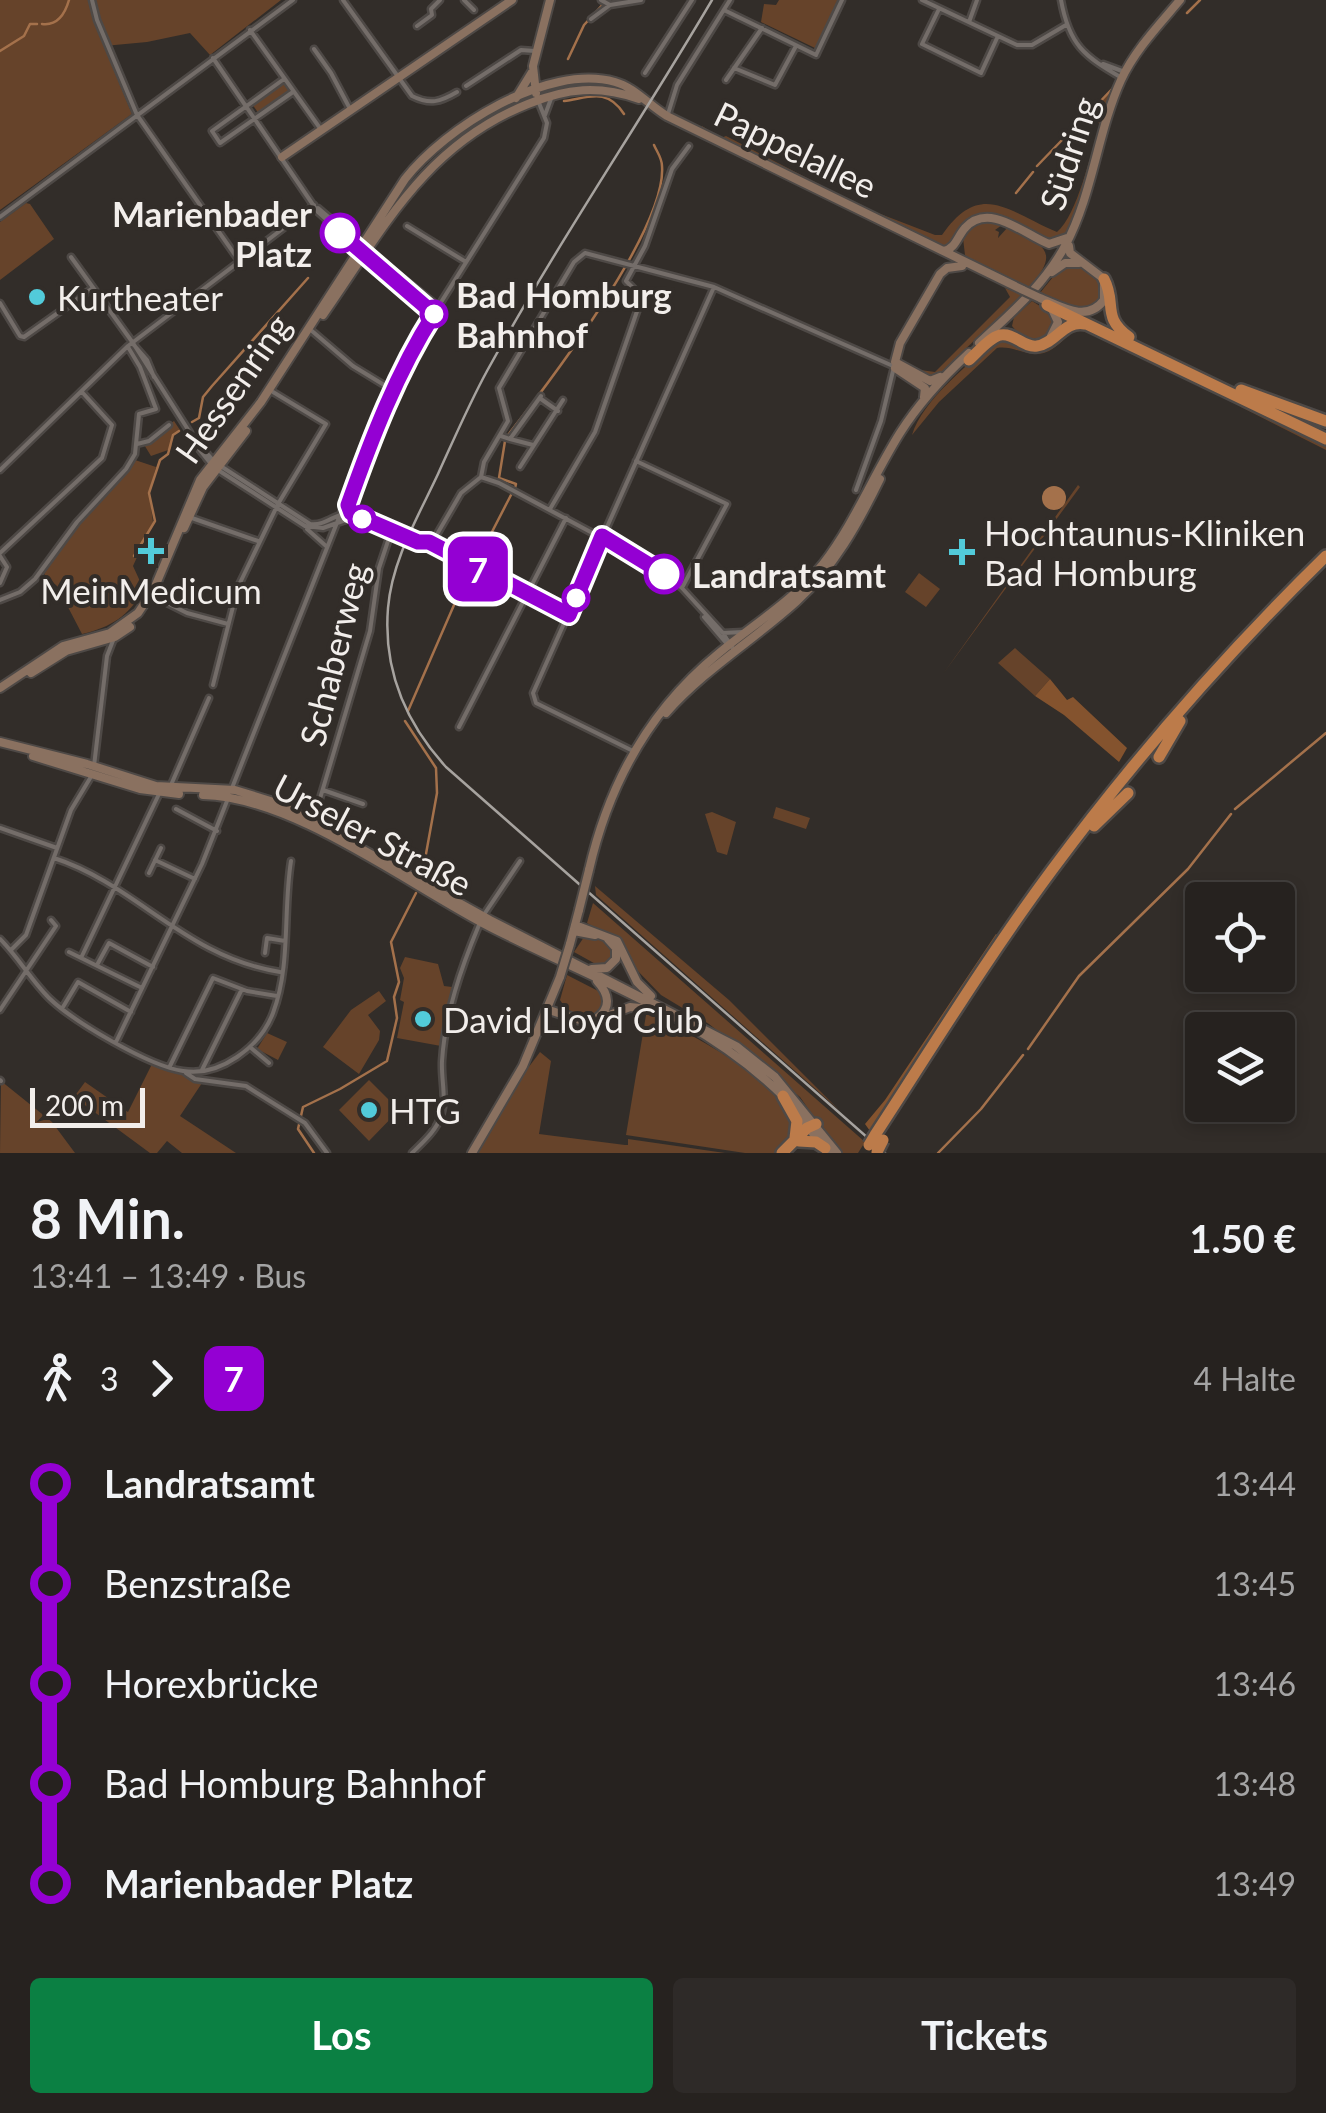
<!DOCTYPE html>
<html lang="de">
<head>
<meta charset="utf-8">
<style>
	:root { --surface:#26221f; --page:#2e2a28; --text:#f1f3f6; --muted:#a4a4a4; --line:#423f3d; --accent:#0b8043 }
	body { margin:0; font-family:Lato,sans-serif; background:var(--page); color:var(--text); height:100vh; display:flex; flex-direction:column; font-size:38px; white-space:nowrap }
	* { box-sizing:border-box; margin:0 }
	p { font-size:32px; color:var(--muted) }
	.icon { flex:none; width:55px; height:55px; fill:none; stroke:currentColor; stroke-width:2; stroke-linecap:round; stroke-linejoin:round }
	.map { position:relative; height:1153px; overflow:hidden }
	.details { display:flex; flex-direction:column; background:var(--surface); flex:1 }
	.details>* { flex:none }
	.badge { padding:0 20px; border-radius:15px; font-size:35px; line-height:65px }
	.buttons { position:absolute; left:1185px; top:882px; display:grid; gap:20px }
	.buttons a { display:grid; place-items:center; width:110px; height:110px; border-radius:10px; background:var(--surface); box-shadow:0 5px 15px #0003,0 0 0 2px var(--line); font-size:50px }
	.scale { position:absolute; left:30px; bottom:25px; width:115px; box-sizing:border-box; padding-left:10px; border:5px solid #f2eeeb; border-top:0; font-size:28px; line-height:35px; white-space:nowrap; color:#f2eeeb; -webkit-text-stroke:8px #322d29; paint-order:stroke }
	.map>.badge { position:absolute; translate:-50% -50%; box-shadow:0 0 0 5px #fff }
	.legs { display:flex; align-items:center; gap:15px; height:110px; padding:0 30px; font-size:32px }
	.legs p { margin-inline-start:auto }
	.headline { display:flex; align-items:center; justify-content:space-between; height:170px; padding:0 30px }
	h1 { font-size:55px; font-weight:700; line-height:75px }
	.cta { display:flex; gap:20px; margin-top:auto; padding:20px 30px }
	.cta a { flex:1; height:115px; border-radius:10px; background:var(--accent); color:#fff; font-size:40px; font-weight:700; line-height:115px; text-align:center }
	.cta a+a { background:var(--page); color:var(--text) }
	ul { padding:0 30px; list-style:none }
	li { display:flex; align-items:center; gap:35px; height:100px; font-size:38px }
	li i { display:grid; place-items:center; width:15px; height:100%; margin:0 12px; background:currentColor }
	li i::after { content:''; width:25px; height:25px; margin:-12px; border:8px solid; border-radius:50%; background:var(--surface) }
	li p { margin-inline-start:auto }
	li:first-child i { background:linear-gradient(#0000 50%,currentColor 0) }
	li:last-child i { background:linear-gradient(currentColor 50%,#0000 0) }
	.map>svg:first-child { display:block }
</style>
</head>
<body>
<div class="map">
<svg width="1326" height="1153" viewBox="0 0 1326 1153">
	<rect width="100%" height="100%" fill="#322d29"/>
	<path fill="#66432a" d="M0,0H281L210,55L190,33L147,42L104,46L132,114L0,210Z
		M779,0H842L817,49L761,22L764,4L776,5Z
		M283,82L291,92L259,114L252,104Z
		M1114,88L1083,194L1068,234L1050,241L998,216L975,217L945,249L701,130L702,126L721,138L726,136L865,208L935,235H942C981,179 1008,212 1057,232C1078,214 1090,154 1100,125L1090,112Z
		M26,203L30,204L54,239L0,280V222Z
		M983,221L1002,225L995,230L999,232L998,238L1008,227C1045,247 1061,250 1029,288L983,268L965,255L963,238L967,231Z
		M1076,264L1100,279L1104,293L1097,305L1080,310L1040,293L1061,267Z
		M1005,288L1022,295L935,378L913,369L935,372L1010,297Z
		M1032,301L1054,315L1055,326C1042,342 1026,344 1012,326L1014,317Z
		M1077,326L1106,339L1077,329C1067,335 1059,346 1049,351C1031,360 1015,345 997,348L939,402L912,435C922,400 973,360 1001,336L1026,347Z
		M1239,402L1326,444V450L1241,407Z
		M174,421L180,430L173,435L171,449L151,456L143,443Z
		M135,460L156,467L149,492L153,522L133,566L144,590C128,616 112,627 82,634L57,586L44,574L82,519Z
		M1078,485L1080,487L943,674Z
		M919,573L940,589L926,607L905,592Z
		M1015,648L1050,679L1035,696L998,663Z
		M776,807L810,818L806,829L773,818Z
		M712,812L736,822L727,855L717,852L705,814Z
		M595,886L729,1000L839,1110L596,895Z
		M593,903L865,1142L858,1153H839L800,1097L709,1024L661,995L634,967L619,941L587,923Z
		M584,937L606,941L612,948C613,958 610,961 601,967L574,952Z
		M405,957L438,964L444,986L452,987L441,1046L397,1038L404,1002L400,1000L404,978L400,968Z
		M567,975L604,994L605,1004L597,1015C584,1020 567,1012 560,1000Z
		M379,991L386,1001L368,1015L380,1031L379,1040L359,1074L323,1047L351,1010Z
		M646,1015H653C689,1034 793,1085 795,1131L778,1153H745L626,1135Z
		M267,1033L287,1042L278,1060L257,1049Z
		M540,1052L551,1061L539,1134L625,1145H628V1139L725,1153H477L525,1072Z
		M153,1062L202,1083L180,1116L236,1153H182L167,1141L157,1153H150L74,1097L85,1082L128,1112Z
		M369,1080L399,1110L369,1141L339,1110Z
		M1,1081L52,1122L75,1153H0Z"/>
	<path fill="#84532e" d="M1050,679L1067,700L1073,697L1127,748L1119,762L1064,715L1035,696Z
		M996,934L999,936L870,1131L865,1124L885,1100Z"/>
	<path fill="#a4714b" d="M1042 498a12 12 0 1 1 24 0a12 12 0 1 1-24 0Z"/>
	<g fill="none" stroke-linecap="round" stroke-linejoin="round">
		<path stroke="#a4714b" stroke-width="2.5" d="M1187,13L1200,0
			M42,24C57,26 65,14 69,0
			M0,51L24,36L30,24H37
			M568,59L584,25L607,0
			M564,101C588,98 607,87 624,114
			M1093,109L1113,88
			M1037,166L1088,113
			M1016,193L1033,172
			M192,422L199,418L203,397L212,386L308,278
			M508,435C548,384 667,229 662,166C662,158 657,152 654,145
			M505,441L499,478L516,484L515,488
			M134,556L155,521L149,493L160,460L168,454L173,435L179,431
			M477,561L512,493
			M408,711L454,605
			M405,721L436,768L437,793L422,876
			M1235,809L1326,733
			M1028,1049L1079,976L1188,869L1231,814
			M314,1153L298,1129L303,1107L340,1089L387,1061L397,1018L394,997L399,982L391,942L416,893
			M938,1153L981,1109L1023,1055"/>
		<defs>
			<path id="street" d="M92,0L97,20L137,115L240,262
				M343,0L412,96C430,105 440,102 457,92
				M464,0L474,10
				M601,0L610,5L641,0
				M922,0L1017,45H1032L1066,25
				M1061,0C1069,45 1084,56 1122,78
				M939,9L922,44L981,73L998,36
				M726,11L816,55L842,0
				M591,19L610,5
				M969,22L977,0
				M417,26L432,15L431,9L440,0
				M250,30L322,131
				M314,49L331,73L349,107
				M213,58L318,212L358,248
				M1103,64L1122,71
				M734,68L775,85L796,46
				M645,73L692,0
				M284,79L212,131L220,143L293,92
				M726,80L762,28
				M466,86L521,50L535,51
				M668,114L677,85L730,0
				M545,115L552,96
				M318,208L360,244
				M0,217L293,0
				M407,226L466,262
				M367,250L438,306
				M365,254L434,313
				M71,257L133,343L194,439L212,459
				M0,303L20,336L24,337L93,288
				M312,331L353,366L394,391
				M133,344L147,360L154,377
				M541,399L558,411
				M501,436L510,439L541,396
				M510,439L533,445
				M137,444L149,441L169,425
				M195,444L211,464
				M636,461L727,504L683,586
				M219,465L310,524C327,526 336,512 351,513L400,534
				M520,467L563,400
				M0,470L128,346L314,205
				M218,470L305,526L323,528L354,517
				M481,477L499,483L656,567L682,588L723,633L734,650
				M856,490L881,421L893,371
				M550,509L595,432L642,297L626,281L645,246L672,169L689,146
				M189,517L258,541
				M307,529L326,546
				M414,540L429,542L569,615
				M429,542L436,536L461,493L481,477L484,462L508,421L499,388L574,262L585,253L714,287L893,366
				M0,553L102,458L112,425L82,392
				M0,556L7,567L0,583
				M155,597L187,613L228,624
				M0,600L20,592L35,579L77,522L126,469L135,454L139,414L156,409L140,367L128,347
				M704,617L727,644
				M723,633L743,632
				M213,685L238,587L278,504L326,424L273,392
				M459,727L566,518
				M633,751L536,703L533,693L714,287
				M94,766L107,656L114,638
				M171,785L209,698
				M232,788L340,515L406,363L428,323L544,138L547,123L539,103
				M323,790L363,804
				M176,809L217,831
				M313,822L370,631L379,568L391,532
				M0,828L57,848
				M54,858C137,885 185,957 280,972
				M155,860L195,879
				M149,873L161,848
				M483,916L520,861
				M0,939C18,957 31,980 49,998C74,1022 149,1066 183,1071C220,1077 260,1047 273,1013C291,966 283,910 291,861
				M11,950L26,935L71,810L92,775
				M69,952L142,988
				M265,953L267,938L285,941
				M81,958L159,794
				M97,965L109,943L153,967
				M63,1007L78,982L131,1012
				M0,1010L56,926L51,920
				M116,1042L202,864L227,801
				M250,1047L269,1063
				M170,1066L213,978L247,991L277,996
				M202,1070L242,989
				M186,1073L195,1079L246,1086L305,1123L327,1153
				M0,1080L1,1081
				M412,1153C423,1142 436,1131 441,1116C447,1098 441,1080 442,1061C445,1014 461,968 479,925"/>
			<path id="secondary" d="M536,93L533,66L550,0
				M516,98L532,72
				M282,157L512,0
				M944,251C956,248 957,237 965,228C989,201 1025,235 1049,244L1067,238
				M1052,272L1065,263H1079
				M1040,298C1062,307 1087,323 1104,300V279L1070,253L1069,246
				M323,315C383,229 425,145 528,104C567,88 599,85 639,99
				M1051,336L1058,322L1052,309
				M979,343C1011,313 1044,285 1065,246C1093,194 1097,133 1121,80C1135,50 1159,25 1180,0
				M895,368L925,388L924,397
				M940,377L930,381L895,362L900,343L940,274L947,268L962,266
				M184,528L203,487L246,431
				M31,673L66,651L115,637L130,627
				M0,688L63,646L110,633L138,613L154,589L200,480L261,402L405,179C445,128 547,63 615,82C634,87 650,106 667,116L1023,290
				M666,713C705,669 754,640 797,601C834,567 858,524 880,479
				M0,742L87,764L156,786L235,790L280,804L490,920L736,1046L775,1077L837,1153
				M33,756L140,789L179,794
				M203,795C294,797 407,884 490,927C590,978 703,1016 784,1097
				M589,870C609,783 650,709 719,653C754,624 794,600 823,564C854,524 873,476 900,433C919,403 943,377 969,353
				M575,925L617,941L637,982L651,996
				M574,931L595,935
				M570,944L579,910
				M592,969L607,968L616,959V948L608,939
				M549,1010L589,1023L630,1007L649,1009
				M596,1019C612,1008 609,994 597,981
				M796,1111L828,1153
				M472,1153L523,1066L560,977"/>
			<path id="highway" d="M1104,279C1117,303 1101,317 1129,337
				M1047,305L1326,439
				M969,360C978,352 989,338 1000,335C1014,332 1023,348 1037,346C1057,343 1063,320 1085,324
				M1241,390L1326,421
				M1159,757L1180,721
				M1094,826L1128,793
				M783,1096L797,1121L795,1138
				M875,1135C933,1046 989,955 1052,870C1135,758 1227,653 1326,556
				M799,1141L816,1142L825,1148
				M782,1153L807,1128L816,1124"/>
		</defs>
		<use href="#street" stroke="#4e4946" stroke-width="9"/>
		<use href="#secondary" stroke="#4e4946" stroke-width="12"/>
		<use href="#highway" stroke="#4e4946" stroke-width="16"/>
		<use href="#street" stroke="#746d69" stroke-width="4"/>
		<use href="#secondary" stroke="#8a7160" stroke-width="8"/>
		<use href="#highway" stroke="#bc7b4a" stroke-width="11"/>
		<path stroke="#a7a39f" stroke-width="2.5" d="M712,0C639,124 557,244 487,371C469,404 454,439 438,474C418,517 392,560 388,608C383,670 405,722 446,767L885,1153"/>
		<defs>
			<path id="street-bridge" d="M400,534L414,540"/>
			<path id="secondary-bridge" d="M1023,290L1040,298
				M579,910L589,870
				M560,977L570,944"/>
			<path id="highway-bridge" d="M869,1145L875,1135
				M877,1152L883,1140"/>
		</defs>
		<use href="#street-bridge" stroke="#4e4946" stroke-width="9" stroke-linecap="butt"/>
		<use href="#secondary-bridge" stroke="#4e4946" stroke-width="12" stroke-linecap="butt"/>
		<use href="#highway-bridge" stroke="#4e4946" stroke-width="16" stroke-linecap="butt"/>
		<use href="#street-bridge" stroke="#746d69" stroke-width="4"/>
		<use href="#secondary-bridge" stroke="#8a7160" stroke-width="8"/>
		<use href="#highway-bridge" stroke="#bc7b4a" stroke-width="11"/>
	</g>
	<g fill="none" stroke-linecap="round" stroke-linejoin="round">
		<defs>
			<path id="line-1" d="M340,233L434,314C397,372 371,440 348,505L351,513L418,542H429L569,615L602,536L664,574"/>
		</defs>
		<use href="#line-1" stroke="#fff" stroke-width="22"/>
		<use href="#line-1" stroke="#9400d3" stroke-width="15"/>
	</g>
	<g fill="#fff" stroke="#9400d3" stroke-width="5">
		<circle cx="340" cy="233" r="18"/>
		<circle cx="434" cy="314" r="12"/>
		<circle cx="362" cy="519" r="12"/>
		<circle cx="664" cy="574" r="18"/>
		<circle cx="576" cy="598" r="12"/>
	</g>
	<g fill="#52cbda" stroke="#322d29" stroke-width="4">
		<circle cx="37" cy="297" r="10"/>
		<path d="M146 536h10v10h10v10h-10v10h-10v-10h-10v-10h10z"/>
		<path d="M957 537h10v10h10v10h-10v10h-10v-10h-10v-10h10z"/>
		<circle cx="423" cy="1019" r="10"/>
		<circle cx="369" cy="1110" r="10"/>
	</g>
	<g text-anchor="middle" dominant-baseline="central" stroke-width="8" stroke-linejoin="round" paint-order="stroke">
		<g font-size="35" fill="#f2eeeb" stroke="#322d29">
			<text transform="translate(796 149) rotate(26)">Pappelallee</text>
			<text transform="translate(1068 153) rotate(-72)">Südring</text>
			<text transform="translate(232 388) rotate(-55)">Hessenring</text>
			<text transform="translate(333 654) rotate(-76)">Schaberweg</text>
			<text transform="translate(373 834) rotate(28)">Urseler Straße</text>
		</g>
		<g font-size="35" font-weight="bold" fill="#f2eeeb" stroke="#322d29" text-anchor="start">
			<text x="312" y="213" text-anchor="end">Marienbader<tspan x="312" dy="40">Platz</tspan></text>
			<text x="456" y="294">Bad Homburg<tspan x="456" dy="40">Bahnhof</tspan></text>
			<text x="692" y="574">Landratsamt</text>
		</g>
		<g font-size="35" fill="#f2eeeb" stroke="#322d29" text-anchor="start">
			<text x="57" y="297">Kurtheater</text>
			<text x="984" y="532">Hochtaunus-Kliniken<tspan x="984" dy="40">Bad Homburg</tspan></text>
			<text x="151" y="590" text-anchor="middle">MeinMedicum</text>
			<text x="443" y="1019">David Lloyd Club</text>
			<text x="389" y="1110">HTG</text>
		</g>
	</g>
</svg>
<div class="buttons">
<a><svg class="icon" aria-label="locate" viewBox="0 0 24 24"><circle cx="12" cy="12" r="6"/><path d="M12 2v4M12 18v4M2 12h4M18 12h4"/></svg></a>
<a><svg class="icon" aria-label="layers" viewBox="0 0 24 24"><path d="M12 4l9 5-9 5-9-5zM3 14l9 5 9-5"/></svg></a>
</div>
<div class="scale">200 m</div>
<b class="badge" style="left:478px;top:569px;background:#9400d3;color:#fff">7</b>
</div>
<section class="details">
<div class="headline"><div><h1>8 Min.</h1><p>13:41 – 13:49 · Bus</p></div><b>1.50 €</b></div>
<div class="legs"><svg class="icon" aria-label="walk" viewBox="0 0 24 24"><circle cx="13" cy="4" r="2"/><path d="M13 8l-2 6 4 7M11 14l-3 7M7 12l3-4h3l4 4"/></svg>3<svg class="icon" aria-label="forward" viewBox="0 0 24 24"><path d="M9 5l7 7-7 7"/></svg><b class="badge" style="background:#9400d3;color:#fff">7</b><p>4 Halte</p></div>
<ul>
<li><i style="color:#9400d3"></i><b>Landratsamt</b><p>13:44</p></li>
<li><i style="color:#9400d3"></i><span>Benzstraße</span><p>13:45</p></li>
<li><i style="color:#9400d3"></i><span>Horexbrücke</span><p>13:46</p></li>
<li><i style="color:#9400d3"></i><span>Bad Homburg Bahnhof</span><p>13:48</p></li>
<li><i style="color:#9400d3"></i><b>Marienbader Platz</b><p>13:49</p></li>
</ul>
<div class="cta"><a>Los</a><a>Tickets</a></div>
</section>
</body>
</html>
